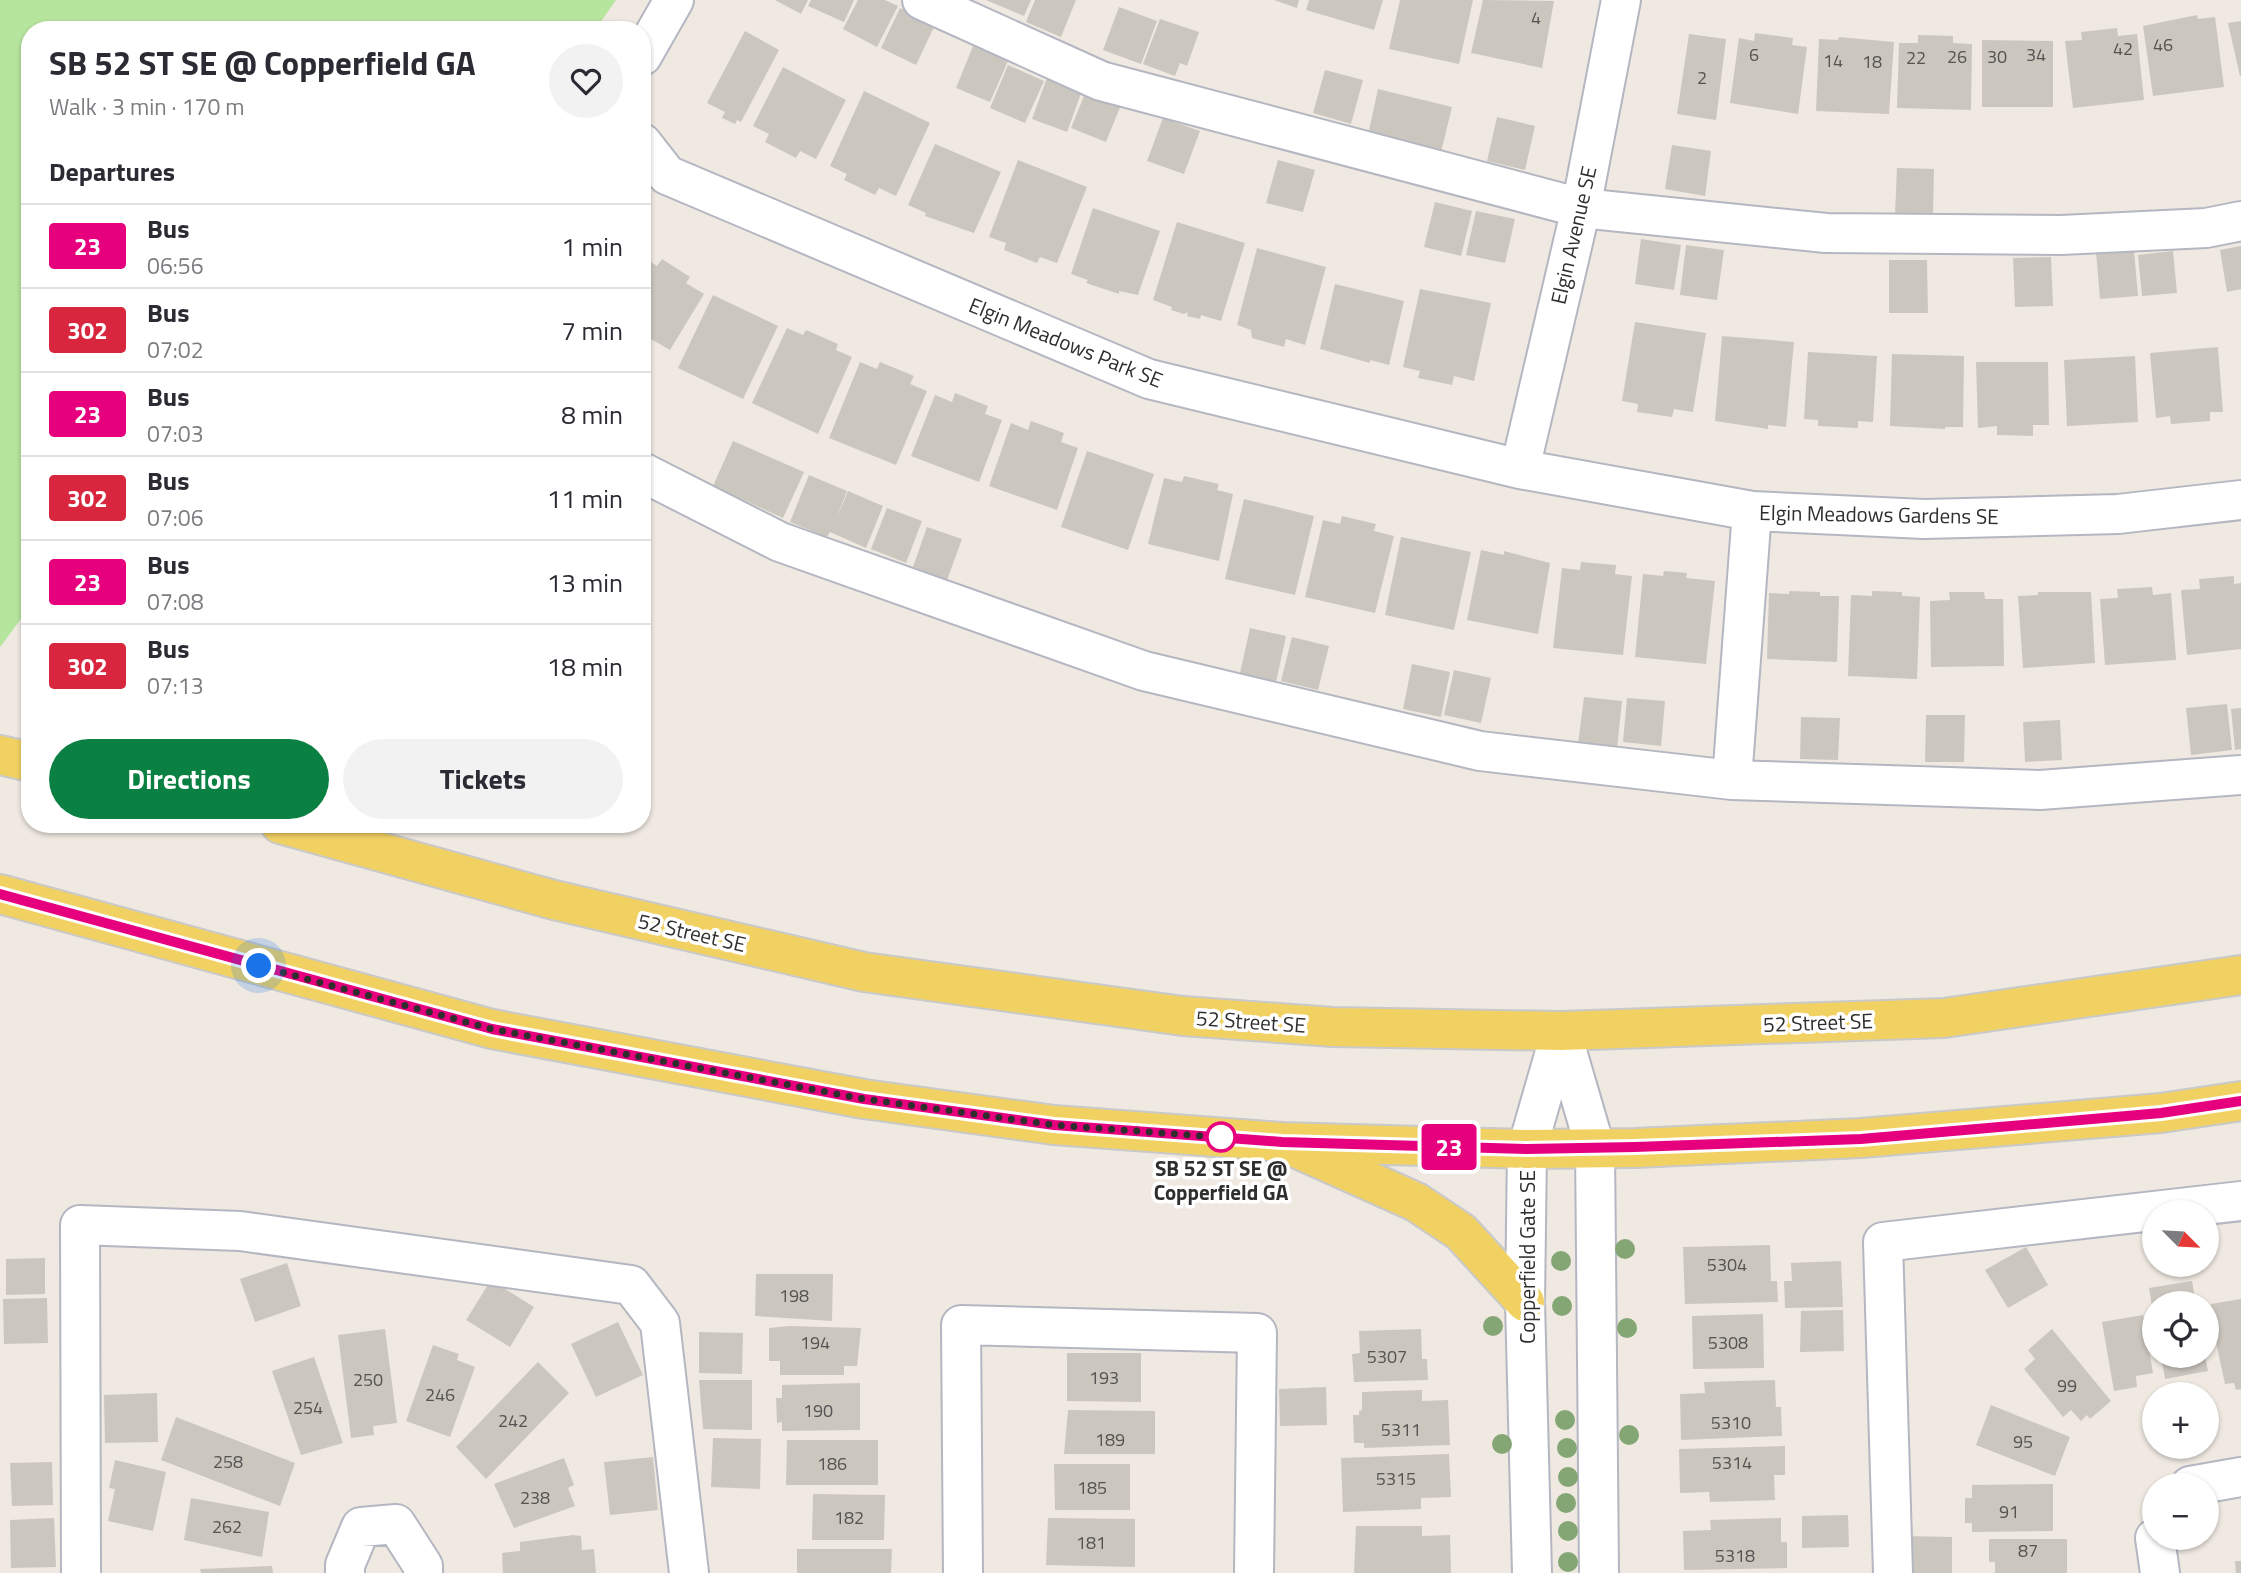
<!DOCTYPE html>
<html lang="en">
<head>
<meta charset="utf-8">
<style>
	:root { --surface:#fff; --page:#f2f2f3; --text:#2b2b33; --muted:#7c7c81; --line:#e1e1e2; --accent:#0b8043 }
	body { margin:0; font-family:"Titillium Web",sans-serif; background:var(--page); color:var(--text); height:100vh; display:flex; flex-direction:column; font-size:26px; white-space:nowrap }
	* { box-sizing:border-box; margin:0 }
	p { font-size:23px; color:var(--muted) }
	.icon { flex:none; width:38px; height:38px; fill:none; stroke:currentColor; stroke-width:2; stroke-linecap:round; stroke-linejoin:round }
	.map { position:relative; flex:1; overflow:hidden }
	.panel { position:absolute; left:21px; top:21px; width:630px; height:812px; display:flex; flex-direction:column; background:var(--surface); border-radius:28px; box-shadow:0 2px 5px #0004 }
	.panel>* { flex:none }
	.badge { padding:0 14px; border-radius:5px; font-size:24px; line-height:46px }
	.needle { width:46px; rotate:114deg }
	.fabs { position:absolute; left:2142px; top:1200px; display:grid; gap:14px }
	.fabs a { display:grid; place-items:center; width:77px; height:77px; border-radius:50%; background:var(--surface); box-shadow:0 2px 5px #0004; font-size:35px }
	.you { position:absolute; width:35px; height:35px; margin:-18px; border:5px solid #fff; border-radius:50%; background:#1a73e8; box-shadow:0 0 0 10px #1a73e833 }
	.map>.badge { position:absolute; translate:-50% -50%; box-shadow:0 0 0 4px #fff }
	h2 { padding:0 28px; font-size:26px; line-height:63px }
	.round { display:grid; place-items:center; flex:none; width:74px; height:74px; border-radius:37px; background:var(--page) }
	.overview { display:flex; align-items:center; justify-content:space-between; height:119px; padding:0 28px }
	h1 { font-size:33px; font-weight:700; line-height:52px }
	.button { display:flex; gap:14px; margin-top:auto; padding:14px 28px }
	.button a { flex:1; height:80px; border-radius:42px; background:var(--accent); color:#fff; font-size:28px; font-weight:700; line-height:80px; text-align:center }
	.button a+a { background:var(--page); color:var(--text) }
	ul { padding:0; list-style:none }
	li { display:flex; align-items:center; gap:21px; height:84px; padding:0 28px; border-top:2px solid var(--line) }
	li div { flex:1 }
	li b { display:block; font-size:26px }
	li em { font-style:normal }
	li .badge { min-width:77px; font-weight:700; text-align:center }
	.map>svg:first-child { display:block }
</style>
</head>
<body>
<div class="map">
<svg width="2241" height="1573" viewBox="0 0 2241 1573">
	<rect width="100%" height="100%" fill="#efe9e1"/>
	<path fill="#b6e59e" d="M0,0H616L595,30H30V607L0,647Z"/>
	<path fill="#cbc7bf" d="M775,0H808L801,14Z
		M811,0H854L844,22L808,6Z
		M858,0H885L898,6L877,47L843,29Z
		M986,0H1031L1024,16Z
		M1035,0H1076L1061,37L1026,22Z
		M1274,0H1299L1297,8Z
		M1309,0H1383L1374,30L1306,10Z
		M1400,0H1473L1459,64L1389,49Z
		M1483,0L1554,1L1542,68L1471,53Z
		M1119,7L1157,21L1141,64L1103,50Z
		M900,8L935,25L916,65L881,48Z
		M2197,15L2198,19L2215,17L2224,87L2153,96L2143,26Z
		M1160,19L1199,32L1187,66L1180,63L1175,76L1143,64Z
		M2241,21V76H2240L2228,23Z
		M2117,28L2118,36L2137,34L2144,100L2073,108L2065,41L2082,40L2081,32Z
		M745,31L779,50L741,122L737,120L735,124L722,118L725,112L707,103Z
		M1755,33L1793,38L1792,45L1807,47L1798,114L1730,103L1739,38L1754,41Z
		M1689,34L1726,39L1716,120L1677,114Z
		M1918,35L1953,36V43L1972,44L1971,110L1897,108L1899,43H1918Z
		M1839,37L1894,42L1889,114L1816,111L1819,39L1838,40Z
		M1982,40L2053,41V107H1982Z
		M973,46L1008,61L990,102L956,88Z
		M1008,65L1044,81L1025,123L990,108Z
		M783,67L846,100L816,159L800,151L796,158L765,142L769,134L753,126Z
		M1325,70L1363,80L1351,124L1313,113Z
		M1048,75L1083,88L1067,132L1032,119Z
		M1088,86L1123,100L1106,142L1071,128Z
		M1378,89L1452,107L1441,152L1368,135Z
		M864,91L930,123L896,196L879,188L875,195L844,180L847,174L830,166Z
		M1497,117L1535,126L1525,170L1487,161Z
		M1163,118L1200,131L1184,174L1147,161Z
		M935,144L1001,172L974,233L925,216L926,213L908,205Z
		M1672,145L1711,151L1705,196L1665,189Z
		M1018,160L1087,187L1057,263L1040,257L1037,263L1004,250L1006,243L989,237Z
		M1278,160L1315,170L1303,212L1266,203Z
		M1897,168L1934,169L1933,215L1895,214Z
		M1435,202L1472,211L1461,256L1424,247Z
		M1093,208L1160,231L1138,295L1119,291V294L1086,283L1088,280L1071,274Z
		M1476,211L1515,219L1505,263L1466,255Z
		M1177,222L1245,243L1221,321L1201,315L1200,319L1187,316L1188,312L1184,314L1171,310L1172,307L1153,300Z
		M1641,239L1681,245L1674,290L1635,284Z
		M1686,245L1724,250L1717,300L1680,295Z
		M2241,246V289L2227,292L2220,250Z
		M1257,248L1326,267L1305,345L1286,339L1284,347L1252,338L1251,330L1237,325Z
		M2134,250L2138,296L2100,299L2096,252Z
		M2173,251L2177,293L2142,296L2138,255Z
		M642,256L657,266L662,259L690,277L686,283L704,294L670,350L642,334Z
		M2051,257L2053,306L2015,307L2013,258Z
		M1889,260H1927L1928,313H1889Z
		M1335,284L1404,301L1389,365L1370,360V363L1320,349Z
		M1420,289L1491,303L1474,381L1454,376L1452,385L1418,378L1420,371L1403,367Z
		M713,295L778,326L743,399L678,368Z
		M1635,322L1706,333L1693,412L1674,409L1672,417L1637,412L1638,404L1622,401Z
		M787,328L803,335L806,330L838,344L836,350L852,357L818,434L752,403Z
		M1722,336L1794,342L1786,427L1768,425V429L1715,421Z
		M2218,347L2223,412H2210V421L2171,424L2170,416L2156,418L2150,353Z
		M1808,352L1877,356L1873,422L1858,421V428L1818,426V420L1804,419Z
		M1892,354L1964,356L1963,427H1945V429L1890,426Z
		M2135,356L2138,422L2067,426L2064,360Z
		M860,362L877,369L880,362L914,376L910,384L927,391L896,465L829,438Z
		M1976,362H2048L2049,425H2033V436L1997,435V426L1978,428Z
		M955,393L988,406L985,414L1002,420L979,482L911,456L935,395L952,402Z
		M1031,421L1064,433L1061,442L1078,448L1057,510L989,486L1011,423L1028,430Z
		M733,441L804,472L783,518L713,486Z
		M1087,451L1154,474L1128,550L1061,527Z
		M809,475L847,491L835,522L848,491L883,506L866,548L830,532L827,537L790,522Z
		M1184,476L1219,484L1217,490L1233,494L1219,561L1148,544L1164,478L1182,482Z
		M1244,499L1314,516L1295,595L1225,579Z
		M887,508L922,521L906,563L871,549Z
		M1342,516L1376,524L1374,531L1394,536L1375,613L1305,597L1323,520L1340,524Z
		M927,527L962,539L947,580L913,567Z
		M1401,537L1471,552L1454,630L1385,615Z
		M1481,550L1504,555V551L1550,563L1538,634L1467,620Z
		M1581,562L1616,565L1615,574L1632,576L1623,655L1553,648L1562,568L1580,570Z
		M1664,571L1687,573L1686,578L1715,581L1706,664L1635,657L1643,574L1663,576Z
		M2234,576V584L2241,583V649L2187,655L2181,590L2200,589L2199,579Z
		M2152,587L2153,595L2171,593L2176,660L2105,665L2100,599L2118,598L2117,589Z
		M1789,591L1820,592V596H1839L1837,662L1767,659L1769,593L1789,594Z
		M1872,591L1902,592V596L1920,597L1917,679L1848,676L1851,595L1872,596Z
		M1949,592H1984L1985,599H2003L2004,666L1931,667L1930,601L1950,600Z
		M2038,592H2091L2095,663L2023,668L2018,596L2038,595Z
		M1250,628L1286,636L1276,682L1240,673Z
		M1292,637L1329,646L1318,690L1281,681Z
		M1412,664L1450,672L1441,717L1403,709Z
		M1454,670L1491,678L1481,723L1444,715Z
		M1584,697L1622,701L1617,749L1578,744Z
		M1627,698L1665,701L1661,746L1623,742Z
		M2227,704L2232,750L2191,755L2186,708Z
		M2241,708V749L2235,750L2231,709Z
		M1926,715H1965L1964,762H1925Z
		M1801,717L1840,718L1838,760L1800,759Z
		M2060,720L2062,760L2025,762L2023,722Z
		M1770,1245L1771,1281H1777L1778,1302L1685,1304L1683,1247Z
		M2026,1247L2048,1285L2008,1308L1985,1270Z
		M45,1258V1294L6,1295V1259Z
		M1841,1261L1843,1307L1785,1308L1784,1281H1792L1791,1263Z
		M287,1263L301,1306L255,1322L240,1279Z
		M756,1274H833L832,1321L755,1316Z
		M491,1280L534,1307L510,1347L466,1320Z
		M2192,1281L2196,1304H2154L2153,1312L2149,1288Z
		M47,1298L48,1343L4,1344L3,1299Z
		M2241,1299V1389L2236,1390L2234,1383L2225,1384L2209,1310L2211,1304Z
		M1843,1310L1844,1351L1800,1352L1801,1311Z
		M1763,1314L1764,1368L1693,1369L1692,1316Z
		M2143,1315L2153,1373L2136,1376L2137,1387L2114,1391L2102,1322Z
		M618,1322L643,1375L596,1397L571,1344Z
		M789,1326L861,1328L857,1366H844V1375H780V1361H769V1328Z
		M385,1329L397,1423L373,1426L374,1435L351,1438L338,1335Z
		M1421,1329L1422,1359H1427L1428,1380L1354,1382L1352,1354L1360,1353L1359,1331Z
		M2052,1329L2111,1401L2090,1419L2087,1415L2081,1421L2071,1410L2063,1417L2024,1369L2035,1359L2028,1350Z
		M699,1332L743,1333L742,1374L699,1373Z
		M433,1345L459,1354L457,1360L475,1367L450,1437L406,1421Z
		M1067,1353H1141V1402L1067,1401Z
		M2161,1356H2205L2208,1371L2165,1379Z
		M314,1357L343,1443L301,1455L272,1371Z
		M538,1362L569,1393L486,1479L456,1447Z
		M699,1380H752V1430L703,1429Z
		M1775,1380L1776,1407H1781L1782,1436L1681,1440L1680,1394L1705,1393L1704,1382Z
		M860,1383V1430L782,1431V1422L777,1423L776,1398H782V1385Z
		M1326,1387L1327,1425L1280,1426L1279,1389Z
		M1422,1390V1401L1448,1400L1450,1445L1364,1448V1443H1354L1353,1415H1359V1411L1362,1410V1392Z
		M157,1393L158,1442L105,1443L104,1395Z
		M1991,1405L2070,1437L2055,1476L1976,1445Z
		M1068,1410L1155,1411V1454H1064Z
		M176,1417L295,1463L280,1506L161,1460Z
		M713,1438L761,1439L760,1489L711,1487Z
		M787,1440H878V1485H786Z
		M1785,1446V1475H1774L1775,1500L1710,1502L1709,1492L1680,1493L1679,1449Z
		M1449,1454L1451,1497L1421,1498V1509L1343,1512L1341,1458Z
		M653,1457L658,1510L610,1515L604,1462Z
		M564,1458L574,1485L568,1488L575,1506L514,1528L494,1484Z
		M115,1460L166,1472L153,1531L108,1521L115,1489L109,1488Z
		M52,1462L53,1505L12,1506L10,1463Z
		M1054,1464H1130V1510H1055Z
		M2053,1484V1531L1972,1532V1523H1965V1498H1972V1485Z
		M813,1494L885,1495L884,1540H812Z
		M191,1498L269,1512L262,1557L184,1540Z
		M1848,1515L1849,1547L1802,1548V1516Z
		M54,1518L56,1567L11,1568L10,1520Z
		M1048,1518L1135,1519V1567L1046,1565Z
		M1781,1518V1542H1787V1568L1684,1570L1683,1531L1711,1530L1710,1520Z
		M1356,1526H1422V1536L1450,1535L1451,1573H1354Z
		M573,1535L581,1536L582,1550L594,1549L596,1573H503L502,1553L520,1551V1542Z
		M1907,1536L1952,1537V1573H1906Z
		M1989,1539H2067V1573H1995V1562H1989Z
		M797,1549H892L891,1573H797Z
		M2235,1561H2241V1573H2236Z
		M272,1566L273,1573H201L200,1569Z"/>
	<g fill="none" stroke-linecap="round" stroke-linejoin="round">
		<defs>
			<path id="minor" d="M922,0L1101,81L1581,208L1826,233L2061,235L2206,228L2241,221
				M642,56L674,0
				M642,143L667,175L1149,379L1520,469L1752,511L1924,519L2118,514L2241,500
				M1520,469L1581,208L1621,0
				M642,472L780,542L1144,671L1480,751L1732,780L2040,790L2241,775
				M1732,780L1752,511
				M1561,1031L1595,1147L1599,1573
				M2190,1486L2241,1477
				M2155,1538L2160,1573
				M81,1573L80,1225L240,1231L631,1285L660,1323L689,1573
				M345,1573V1565L361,1527L396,1524L423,1566V1573
				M963,1573L961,1325L1257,1333L1254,1573
				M1532,1573L1525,1302L1527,1149L1561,1031
				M1893,1573L1883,1242L2241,1201"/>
			<path id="major" d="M0,755L30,762
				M280,824L554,900L864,972L1183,1016L1333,1027L1561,1031L1944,1018L2241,975
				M0,894L492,1029L864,1099L1054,1125L1282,1142L1527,1149L1635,1148L1861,1138L2161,1113L2241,1101
				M1300,1150L1416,1202L1461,1232L1525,1302"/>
		</defs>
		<use href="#minor" stroke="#b4b7c1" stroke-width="42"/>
		<use href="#major" stroke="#c9c9c9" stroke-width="42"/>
		<use href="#minor" stroke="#fff" stroke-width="38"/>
		<use href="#major" stroke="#f2d163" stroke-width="38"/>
	</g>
	<g fill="#84a574">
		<circle cx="1625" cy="1249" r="10"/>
		<circle cx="1561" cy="1261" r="10"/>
		<circle cx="1562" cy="1306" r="10"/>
		<circle cx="1493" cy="1326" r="10"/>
		<circle cx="1627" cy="1328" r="10"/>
		<circle cx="1565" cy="1420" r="10"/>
		<circle cx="1629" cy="1435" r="10"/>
		<circle cx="1502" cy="1444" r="10"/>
		<circle cx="1567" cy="1448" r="10"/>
		<circle cx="1568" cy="1477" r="10"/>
		<circle cx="1566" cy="1503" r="10"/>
		<circle cx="1568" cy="1531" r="10"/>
		<circle cx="1568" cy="1562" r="10"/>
	</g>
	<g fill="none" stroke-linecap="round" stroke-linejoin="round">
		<defs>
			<path id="line" d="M0,894L492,1029L864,1099L1054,1125L1282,1142L1527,1149L1635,1147L1861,1139L2161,1113L2241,1101"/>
		</defs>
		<use href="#line" stroke="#fff" stroke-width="16"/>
		<use href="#line" stroke="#e6007e" stroke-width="10"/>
		<path stroke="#2e2e2e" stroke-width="7" stroke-dasharray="0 12.6" d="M259,966L492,1029L864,1099L1054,1125L1231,1138L1221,1137"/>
	</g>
	<circle fill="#fff" stroke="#e6007e" stroke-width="3.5" cx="1221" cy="1137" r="14"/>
	<g text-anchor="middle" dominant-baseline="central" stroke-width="7" stroke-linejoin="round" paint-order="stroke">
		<g font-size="18" fill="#555452">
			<text x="1536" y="17">4</text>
			<text x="2163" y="44">46</text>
			<text x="2123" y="48">42</text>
			<text x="1754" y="54">6</text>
			<text x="2036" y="54">34</text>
			<text x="1957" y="56">26</text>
			<text x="1997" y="56">30</text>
			<text x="1916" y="57">22</text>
			<text x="1833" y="60">14</text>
			<text x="1872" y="61">18</text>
			<text x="1702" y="77">2</text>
			<text x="1727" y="1264">5304</text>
			<text x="794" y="1295">198</text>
			<text x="815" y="1342">194</text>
			<text x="1728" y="1342">5308</text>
			<text x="1387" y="1356">5307</text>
			<text x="1104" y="1377">193</text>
			<text x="368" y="1379">250</text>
			<text x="2067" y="1385">99</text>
			<text x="440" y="1394">246</text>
			<text x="308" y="1407">254</text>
			<text x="818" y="1410">190</text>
			<text x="513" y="1420">242</text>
			<text x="1731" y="1422">5310</text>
			<text x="1401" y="1429">5311</text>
			<text x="1110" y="1439">189</text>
			<text x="2023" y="1441">95</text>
			<text x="228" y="1461">258</text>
			<text x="1732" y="1462">5314</text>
			<text x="832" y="1463">186</text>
			<text x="1396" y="1478">5315</text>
			<text x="1092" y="1487">185</text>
			<text x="535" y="1497">238</text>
			<text x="2009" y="1511">91</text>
			<text x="849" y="1517">182</text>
			<text x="227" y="1526">262</text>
			<text x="1091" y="1542">181</text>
			<text x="2028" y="1550">87</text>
			<text x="1735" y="1555">5318</text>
		</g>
		<g font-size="21" fill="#2e2e2e" stroke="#fff">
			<text transform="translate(1573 235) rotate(-77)">Elgin Avenue SE</text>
			<text transform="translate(1066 342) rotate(22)">Elgin Meadows Park SE</text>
			<text transform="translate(1879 514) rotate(1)">Elgin Meadows Gardens SE</text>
			<text transform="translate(692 932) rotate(13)">52 Street SE</text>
			<text transform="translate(1251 1021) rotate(4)">52 Street SE</text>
			<text transform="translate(1818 1022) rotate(-2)">52 Street SE</text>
			<text transform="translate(1527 1257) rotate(-90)">Copperfield Gate SE</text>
		</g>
		<g font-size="21" font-weight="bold" fill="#2e2e2e" stroke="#fff">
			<text x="1221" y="1168">SB 52 ST SE @<tspan x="1221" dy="24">Copperfield GA</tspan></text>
		</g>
	</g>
</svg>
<div class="fabs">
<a><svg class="needle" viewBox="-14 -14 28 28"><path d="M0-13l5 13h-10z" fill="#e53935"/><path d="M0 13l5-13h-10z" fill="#7c7c81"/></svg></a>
<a><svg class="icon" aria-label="locate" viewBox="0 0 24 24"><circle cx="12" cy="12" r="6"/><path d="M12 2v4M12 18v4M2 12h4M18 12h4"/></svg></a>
<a>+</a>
<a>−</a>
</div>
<div class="you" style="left:259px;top:966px"></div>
<b class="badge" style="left:1449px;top:1147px;background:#e6007e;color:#fff">23</b>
<section class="panel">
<div class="overview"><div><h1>SB 52 ST SE @ Copperfield GA</h1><p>Walk · 3 min · 170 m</p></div><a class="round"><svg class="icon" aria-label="heart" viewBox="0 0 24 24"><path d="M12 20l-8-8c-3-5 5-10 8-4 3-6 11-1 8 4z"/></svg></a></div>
<h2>Departures</h2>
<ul>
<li><span class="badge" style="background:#e6007e;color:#fff">23</span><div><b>Bus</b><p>06:56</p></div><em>1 min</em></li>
<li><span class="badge" style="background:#d7263d;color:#fff">302</span><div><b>Bus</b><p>07:02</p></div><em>7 min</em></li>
<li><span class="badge" style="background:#e6007e;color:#fff">23</span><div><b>Bus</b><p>07:03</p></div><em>8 min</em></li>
<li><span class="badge" style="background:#d7263d;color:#fff">302</span><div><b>Bus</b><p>07:06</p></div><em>11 min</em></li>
<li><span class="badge" style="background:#e6007e;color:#fff">23</span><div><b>Bus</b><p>07:08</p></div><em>13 min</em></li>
<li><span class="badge" style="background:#d7263d;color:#fff">302</span><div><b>Bus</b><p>07:13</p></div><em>18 min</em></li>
</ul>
<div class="button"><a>Directions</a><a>Tickets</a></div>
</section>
</div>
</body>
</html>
